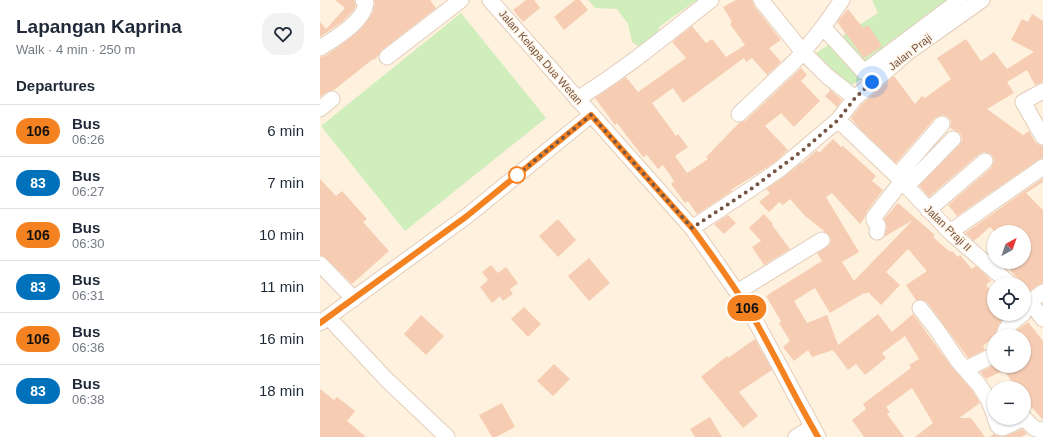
<!DOCTYPE html>
<html lang="en">
<head>
<meta charset="utf-8">
<style>
	:root { --surface:#fff; --page:#f2f2f3; --text:#1f2937; --muted:#747a83; --line:#e0e1e3 }
	body { margin:0; font-family:Arial,sans-serif; background:var(--page); color:var(--text); height:100vh; display:flex; flex-direction:column; font-size:15px; white-space:nowrap }
	* { box-sizing:border-box; margin:0 }
	p { font-size:13px; color:var(--muted) }
	.icon { flex:none; width:22px; height:22px; fill:none; stroke:currentColor; stroke-width:2; stroke-linecap:round; stroke-linejoin:round }
	.map { position:relative; flex:1; overflow:hidden }
	.sheet { display:flex; flex-direction:column; background:var(--surface); width:320px }
	.sheet>* { flex:none }
	.badge { padding:0 8px; border-radius:13px; font-size:14px; line-height:26px }
	.needle { width:26px; rotate:40deg }
	.tools { position:absolute; left:667px; top:225px; display:grid; gap:8px }
	.tools a { display:grid; place-items:center; width:44px; height:44px; border-radius:50%; background:var(--surface); box-shadow:0 1px 3px #0004; font-size:20px }
	.you { position:absolute; width:20px; height:20px; margin:-10px; border:3px solid #fff; border-radius:50%; background:#1a73e8; box-shadow:0 0 0 6px #1a73e833 }
	.map>.badge { position:absolute; translate:-50% -50%; box-shadow:0 0 0 2px #fff }
	h2 { padding:0 16px; font-size:15px; line-height:36px }
	.round { display:grid; place-items:center; flex:none; width:42px; height:42px; border-radius:16px; background:var(--page) }
	.head { display:flex; align-items:center; justify-content:space-between; height:68px; padding:0 16px }
	h1 { font-size:19px; font-weight:700; line-height:30px }
	ul { padding:0; list-style:none }
	li { display:flex; align-items:center; gap:12px; height:52px; padding:0 16px; border-top:1px solid var(--line) }
	li div { flex:1 }
	li b { display:block; font-size:15px }
	li em { font-style:normal }
	li .badge { min-width:44px; font-weight:700; text-align:center }
	main { display:flex; flex:1; min-height:0 }
	.map>svg:first-child { display:block }
</style>
</head>
<body>
<main>
<section class="sheet">
<div class="head"><div><h1>Lapangan Kaprina</h1><p>Walk · 4 min · 250 m</p></div><a class="round"><svg class="icon" aria-label="heart" viewBox="0 0 24 24"><path d="M12 20l-8-8c-3-5 5-10 8-4 3-6 11-1 8 4z"/></svg></a></div>
<h2>Departures</h2>
<ul>
<li><span class="badge" style="background:#f58220;color:#111">106</span><div><b>Bus</b><p>06:26</p></div><em>6 min</em></li>
<li><span class="badge" style="background:#0072bc;color:#fff">83</span><div><b>Bus</b><p>06:27</p></div><em>7 min</em></li>
<li><span class="badge" style="background:#f58220;color:#111">106</span><div><b>Bus</b><p>06:30</p></div><em>10 min</em></li>
<li><span class="badge" style="background:#0072bc;color:#fff">83</span><div><b>Bus</b><p>06:31</p></div><em>11 min</em></li>
<li><span class="badge" style="background:#f58220;color:#111">106</span><div><b>Bus</b><p>06:36</p></div><em>16 min</em></li>
<li><span class="badge" style="background:#0072bc;color:#fff">83</span><div><b>Bus</b><p>06:38</p></div><em>18 min</em></li>
</ul>
</section>
<div class="map">
<svg width="723" height="437" viewBox="0 0 723 437">
	<rect width="100%" height="100%" fill="#fef1de"/>
	<path fill="#d0edbc" d="M268,0H377L340,26L335,38L324,50L312,42L308,24L297,9L275,8Z
		M552,0H658L561,67L527,88L503,64L496,53L558,13Z
		M141,13L226,118L85,231L1,126Z"/>
	<path fill="#f6cdb3" d="M15,0H34L36,5L33,11L22,22L0,37V22L6,29L25,8Z
		M54,0H110L116,8L62,50L58,56L54,60L53,59L14,90L7,92L0,97V57L5,56L18,47L41,29L52,14L55,5Z
		M206,0H214L220,8L203,22L193,10Z
		M255,0H260L268,10L244,30L234,17Z
		M416,0H432L434,6L461,40L449,48L461,62L447,75L432,58L426,62L424,58L363,103L353,88L332,103L356,136L358,134L368,147L355,156L367,173L388,159L386,157L419,123L425,121L481,68L487,75L481,81L500,101L474,127L461,113L445,126L468,150L455,162L411,190L412,191L377,214L368,201L365,203L351,184L354,181L343,165L338,169L327,155L323,157L297,123L295,125L275,98L306,77L318,92L366,58L352,42L372,26L386,43L392,39L406,57L425,45L410,24L412,22L403,7Z
		M528,9L543,28L548,25L562,46L544,58L517,22Z
		M712,14L723,21V82L715,85L707,70L687,82L694,93L667,109L703,135L709,131L715,142L719,145L723,146V158L718,160L637,216L628,205L671,168L673,164L674,160L672,155L668,153L664,152L659,154L609,197L599,186L639,145L642,141V137L640,133L630,128L631,121L628,117L623,115L619,116L615,118L576,163L538,127L531,118L542,104L574,76L595,104L602,96L605,98L631,79L617,58L646,39L661,61L674,52L687,69L714,52L691,40L702,19L708,22Z
		M508,88L522,100L517,107L505,96L510,91Z
		M513,139L521,147L523,146L556,176L552,181L563,190L547,211L545,217L540,224L512,193L506,197L539,252L522,262L534,281L593,220L564,237L567,227L564,219L578,203L615,235L613,237L630,252L632,251L638,257L640,255L652,269L656,266L668,277L671,281L666,285L674,294V314H688L679,324L675,336L663,346L665,350L648,358L607,302L603,300H596L586,285L607,271L588,249L566,272L580,285L561,305L548,292L546,294L544,293L510,313L495,288L474,301L487,323L507,315L518,345L558,314L572,332L593,314L631,366L652,390L660,403L639,418H651L665,437H595L613,423L592,388L566,407L570,412L567,414L584,437H544L532,420L546,409L543,404L591,368L589,365L599,359L585,336L562,353L566,358L545,375L536,364L528,370L513,350L492,357L488,350L474,361L463,347L470,341L459,323L461,321L446,296L502,261L497,253L507,247L510,244L511,239L509,235L485,216L470,199L463,205L459,202L449,212L439,202L450,193L446,189L465,176L481,163V164L497,150L499,153Z
		M723,178V182L706,193L723,210V283L718,285L711,290L704,287V284H702L690,270L693,267L688,262H704V232H675L670,227L654,241L645,233Z
		M0,179L16,196L22,191L47,219L43,222L69,251L32,284L6,258L0,255Z
		M444,214L453,224L452,225L470,249L444,265L432,247L441,241L429,228Z
		M408,215L416,223L404,234L394,224Z
		M238,219L256,240L238,257L219,236Z
		M269,258L290,283L269,301L248,276Z
		M171,265L178,273L186,267L198,283L190,289L193,294L183,301L180,296L172,303L160,287L168,280L162,272Z
		M204,307L221,324L208,337L191,319Z
		M101,315L124,336L106,355L84,334Z
		M708,322L723,341V420L704,399V388H696L684,370L666,379L660,372L672,366H704V336H693L697,330Z
		M435,339L452,370L419,392L438,416L423,428L381,377L407,356L408,358Z
		M234,364L250,379L233,396L217,381Z
		M0,389L14,400L17,397L35,411L27,421L46,437H0Z
		M182,403L195,427L176,437H172L159,415Z
		M390,417L402,437H375L370,429Z
		M702,429L707,434L701,437H669L674,434L680,437L686,436Z"/>
	<g fill="none" stroke-linecap="round" stroke-linejoin="round">
		<defs>
			<path id="minor" d="M170,0L372,228L417,292L437,324L498,437
				M522,0L503,27L483,52L507,76L535,98
				M503,27L544,72L640,0
				M0,48C14,39 44,22 46,3L43,0
				M67,57L141,0
				M723,91L703,102L723,137
				M257,99C305,70 347,34 391,0
				M0,109L12,99
				M419,114L473,63L483,52L441,0
				M518,120L577,176L630,232L690,284
				M577,176L622,124
				M587,186L633,139
				M608,210L665,161
				M372,228L431,189L460,169L518,120L535,98L587,53L662,0
				M557,232L558,226L554,220V217L582,181
				M630,232L723,167
				M0,264L34,299
				M417,292L502,240
				M704,296L710,302L723,319
				M710,302L723,292
				M600,308L617,330L638,361L659,385L668,399L674,414
				M8,317L66,379L127,437
				M0,323L147,216L271,115
				M684,336C684,327 696,319 703,314
				M646,369L674,355
				M675,418C677,423 677,428 683,428L704,418C710,423 714,432 723,429
				M476,437L492,427"/>
		</defs>
		<use href="#minor" stroke="#e3cdba" stroke-width="17"/>
		<use href="#minor" stroke="#fff" stroke-width="15"/>
	</g>
	<g fill="none" stroke-linecap="round" stroke-linejoin="round">
		<defs>
			<path id="line" d="M0,323L147,216L271,115L372,228C395,259 418,291 437,324C458,361 476,400 498,437"/>
		</defs>
		<use href="#line" stroke="#fff" stroke-width="9"/>
		<use href="#line" stroke="#f58220" stroke-width="6"/>
		<path stroke="#765544" stroke-width="4" stroke-dasharray="0 7.2" d="M197,175L192,179L271,115L372,228L431,189L482,151L518,120L535,98L552,82"/>
	</g>
	<circle fill="#fff" stroke="#f58220" stroke-width="2" cx="197" cy="175" r="8"/>
	<g text-anchor="middle" dominant-baseline="central" stroke-width="3" stroke-linejoin="round" paint-order="stroke">
		<g font-size="11" fill="#765544" stroke="#fff5e7">
			<text transform="translate(590 52) rotate(-38)">Jalan Praji</text>
			<text transform="translate(221 57) rotate(49)">Jalan Kelapa Dua Wetan</text>
			<text transform="translate(628 228) rotate(44)">Jalan Praji II</text>
		</g>
	</g>
</svg>
<div class="tools">
<a><svg class="needle" viewBox="-14 -14 28 28"><path d="M0-13l5 13h-10z" fill="#e53935"/><path d="M0 13l5-13h-10z" fill="#747a83"/></svg></a>
<a><svg class="icon" aria-label="locate" viewBox="0 0 24 24"><circle cx="12" cy="12" r="6"/><path d="M12 2v4M12 18v4M2 12h4M18 12h4"/></svg></a>
<a>+</a>
<a>−</a>
</div>
<div class="you" style="left:552px;top:82px"></div>
<b class="badge" style="left:427px;top:308px;background:#f58220;color:#111">106</b>
</div>
</main>
</body>
</html>
